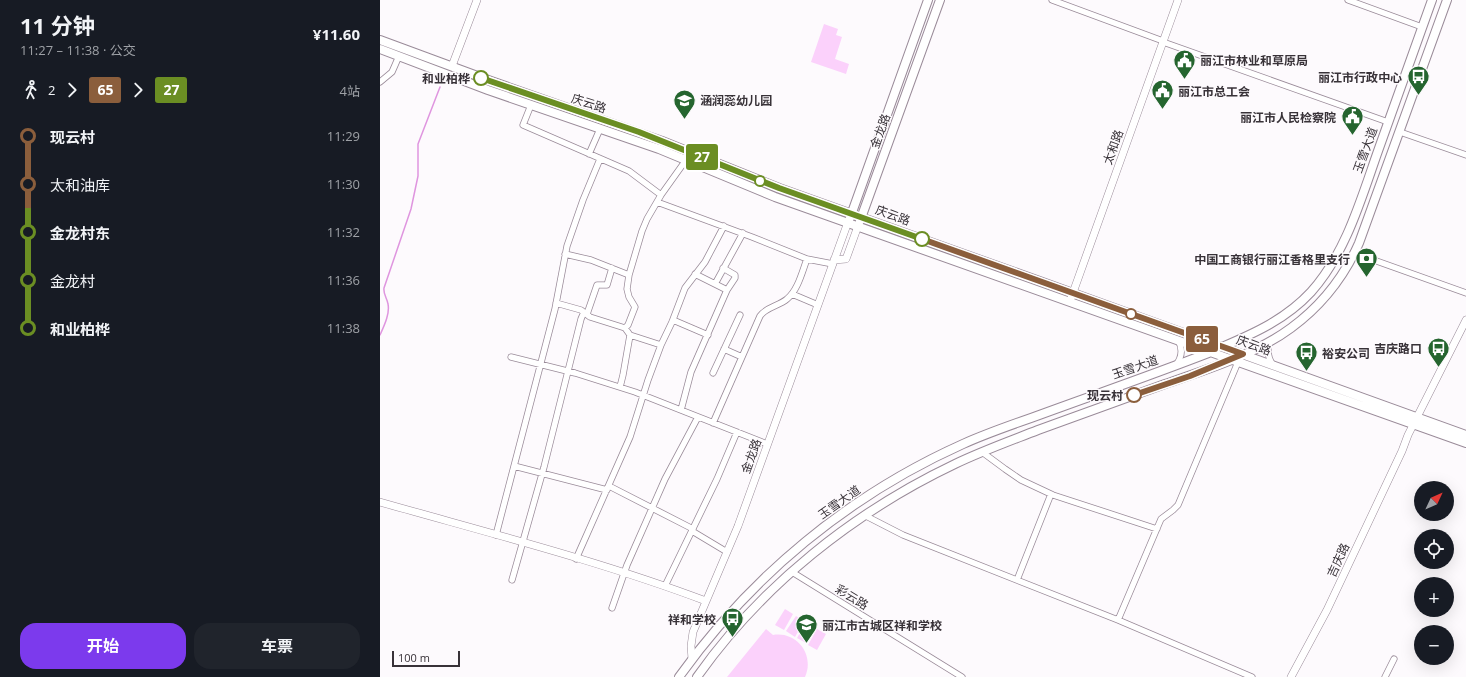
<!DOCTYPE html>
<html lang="zh">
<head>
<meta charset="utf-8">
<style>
	:root { --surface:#171b24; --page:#20242c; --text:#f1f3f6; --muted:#9ea1a6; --accent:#7c3aed }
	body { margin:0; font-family:"Open Sans","Noto Sans SC",sans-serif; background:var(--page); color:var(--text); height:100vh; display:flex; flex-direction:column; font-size:15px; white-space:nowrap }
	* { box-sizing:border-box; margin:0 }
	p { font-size:13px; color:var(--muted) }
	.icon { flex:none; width:22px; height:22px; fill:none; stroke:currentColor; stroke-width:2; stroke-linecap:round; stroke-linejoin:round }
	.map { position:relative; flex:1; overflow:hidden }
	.details { display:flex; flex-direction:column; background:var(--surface); width:380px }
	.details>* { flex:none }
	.badge { padding:0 8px; border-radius:3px; font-size:14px; line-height:26px }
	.needle { width:26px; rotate:46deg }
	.buttons { position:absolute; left:1034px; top:481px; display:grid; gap:8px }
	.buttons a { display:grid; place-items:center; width:40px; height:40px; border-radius:50%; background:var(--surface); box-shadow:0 4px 16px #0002; font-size:20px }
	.scale { position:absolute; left:12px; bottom:10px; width:68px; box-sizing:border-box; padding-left:4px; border:2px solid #383238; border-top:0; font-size:11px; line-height:14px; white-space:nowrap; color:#383238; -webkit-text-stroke:3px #fdfafd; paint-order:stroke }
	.map>.badge { position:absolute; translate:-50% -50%; box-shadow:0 0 0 2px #fff }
	.legs { display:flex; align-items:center; gap:6px; height:44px; padding:0 20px; font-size:13px }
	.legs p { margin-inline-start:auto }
	.summary { display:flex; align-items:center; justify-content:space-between; height:68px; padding:0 20px }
	h1 { font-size:22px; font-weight:700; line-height:30px }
	.action { display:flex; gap:8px; margin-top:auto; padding:8px 20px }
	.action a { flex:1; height:46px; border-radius:16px; background:var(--accent); color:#fff; font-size:16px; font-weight:700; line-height:46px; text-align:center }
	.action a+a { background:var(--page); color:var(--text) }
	ul { padding:0 20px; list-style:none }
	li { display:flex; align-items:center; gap:14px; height:48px; font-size:15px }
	li i { display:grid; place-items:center; width:6px; height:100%; margin:0 5px; background:currentColor }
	li i::after { content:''; width:10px; height:10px; margin:-5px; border:3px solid; border-radius:50%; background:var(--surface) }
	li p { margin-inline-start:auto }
	li:first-child i { background:linear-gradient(#0000 50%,currentColor 0) }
	li:last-child i { background:linear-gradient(currentColor 50%,#0000 0) }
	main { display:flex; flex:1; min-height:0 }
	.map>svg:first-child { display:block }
</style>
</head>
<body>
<main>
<section class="details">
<div class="summary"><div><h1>11 分钟</h1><p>11:27 – 11:38 · 公交</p></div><b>¥11.60</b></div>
<div class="legs"><svg class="icon" aria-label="walk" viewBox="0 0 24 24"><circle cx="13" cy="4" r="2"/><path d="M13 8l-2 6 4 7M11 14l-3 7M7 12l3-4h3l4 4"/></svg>2<svg class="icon" aria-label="forward" viewBox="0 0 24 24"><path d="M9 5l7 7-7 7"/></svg><b class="badge" style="background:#8b5e3c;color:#fff">65</b><svg class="icon" aria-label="forward" viewBox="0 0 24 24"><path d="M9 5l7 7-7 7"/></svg><b class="badge" style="background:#6b8e23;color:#fff">27</b><p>4站</p></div>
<ul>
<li><i style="color:#8b5e3c"></i><b>现云村</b><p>11:29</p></li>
<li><i style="color:#8b5e3c"></i><span>太和油库</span><p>11:30</p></li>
<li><i style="color:#6b8e23"></i><b>金龙村东</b><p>11:32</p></li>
<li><i style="color:#6b8e23"></i><span>金龙村</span><p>11:36</p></li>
<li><i style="color:#6b8e23"></i><b>和业柏桦</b><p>11:38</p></li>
</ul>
<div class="action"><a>开始</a><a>车票</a></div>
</section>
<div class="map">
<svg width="1086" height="677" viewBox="0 0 1086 677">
	<rect width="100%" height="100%" fill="#fdfafd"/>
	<path fill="#fbd1fb" d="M444,24L458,29L456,35L462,37L455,59L469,64L466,74L431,62Z
		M405,609L413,614L404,630L395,625Z
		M416,616L424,621L415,637L406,631Z
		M426,622L435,628L426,643L417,638Z
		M386,629L393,635C417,631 435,655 425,677H347Z
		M437,629L446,634L437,650L428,645Z"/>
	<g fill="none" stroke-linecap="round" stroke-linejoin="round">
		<path stroke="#df95df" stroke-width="1.5" d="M0,335C4,326 10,314 8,304C7,298 3,294 4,288L31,209L38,176V144L60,87"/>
		<defs>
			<path id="minor" d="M672,0L783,41
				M968,0L1042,27
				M783,42L1008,122
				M0,82L12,72L19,56
				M151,105L143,125L249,171L281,195
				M1020,132L1086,155
				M209,154L220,129
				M277,202L372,237L427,259L453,264
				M974,253L1086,293
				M185,254L211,260L249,275
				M343,268L355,275V278L347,290
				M335,284L363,233
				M412,294L438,305
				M176,303L201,310L210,317L245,328L250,335L281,345
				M207,314L217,285H227L232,268
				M293,320L328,335
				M245,328L248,325L255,307L249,297L247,289L249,275L262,231L267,219L281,195L306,160
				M889,342C887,350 888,358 893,365
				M344,349L362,357
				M131,357L195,373L255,392L387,444
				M795,366C802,358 803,349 798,340
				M333,373L360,315
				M240,387L243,375L250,335
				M301,410L311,372L347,290L315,274
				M333,423L380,316C386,307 399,306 407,299C418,290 422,272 427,259
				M602,452L625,469L641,480L673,495L777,529
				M134,466L227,490
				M229,486L313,529
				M484,515L523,535L738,620L872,677
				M312,531L347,552
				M116,535L175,309L187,246L203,200L220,159
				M196,559L250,437L268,380L281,345L292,322L305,288L325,262L344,226
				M412,572L582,677
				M132,580L164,467L201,319L204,312
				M637,580L671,494
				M285,586L337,479L357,432
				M232,608L247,565L285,479L318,417
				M738,620L781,519L793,510L798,505L858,362
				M1005,677L1014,659"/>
			<path id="tertiary" d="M72,66L97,0
				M454,260L466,259L478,226
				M690,301L798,0
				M0,502C109,533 220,561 326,601
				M312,659L311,646L313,632L358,526L468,222
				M911,677L947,610L1022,451L1028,435L1086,320"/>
			<path id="secondary" d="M0,40L111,81L282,141L399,188L665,283L1086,435
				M0,49L108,90L279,149L395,197L1086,443
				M470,218L548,0
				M480,221L560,0
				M842,347C875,333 906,319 931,292C966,253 981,199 998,151C1016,101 1034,50 1052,0
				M299,677C371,576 469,495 583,444C605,434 628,426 651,418C711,396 772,375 831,352
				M317,677C382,585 474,512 575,464C602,451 630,441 658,430C700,415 743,399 785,384C826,370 876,354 911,328C941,306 964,277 979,243L1067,0"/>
		</defs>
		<use href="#minor" stroke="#9a8b99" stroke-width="7"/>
		<use href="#tertiary" stroke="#9a8b99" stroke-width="8"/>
		<use href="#secondary" stroke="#9a8b99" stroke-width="10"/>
		<use href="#minor" stroke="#fff" stroke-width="5.5"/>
		<use href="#tertiary" stroke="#fff" stroke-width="7"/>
		<use href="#secondary" stroke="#fff" stroke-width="8"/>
	</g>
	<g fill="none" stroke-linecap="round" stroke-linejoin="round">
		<defs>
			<path id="line-1" d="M542,239L863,354L810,376L754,395"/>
			<path id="line-2" d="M101,78L259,132L399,188L542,239"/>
		</defs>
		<use href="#line-1" stroke="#fff" stroke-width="9"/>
		<use href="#line-2" stroke="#fff" stroke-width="9"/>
		<use href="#line-1" stroke="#8b5e3c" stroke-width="6"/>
		<use href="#line-2" stroke="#6b8e23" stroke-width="6"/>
	</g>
	<defs>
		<symbol id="civic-pin" viewBox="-11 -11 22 30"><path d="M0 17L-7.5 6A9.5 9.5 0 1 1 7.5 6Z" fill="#25652f" stroke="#fdfafd"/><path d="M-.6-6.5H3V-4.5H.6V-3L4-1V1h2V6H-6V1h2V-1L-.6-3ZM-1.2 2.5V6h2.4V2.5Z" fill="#fff"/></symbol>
		<symbol id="bus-pin" viewBox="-11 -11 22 30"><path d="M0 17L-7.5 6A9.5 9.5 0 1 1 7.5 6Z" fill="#25652f" stroke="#fdfafd"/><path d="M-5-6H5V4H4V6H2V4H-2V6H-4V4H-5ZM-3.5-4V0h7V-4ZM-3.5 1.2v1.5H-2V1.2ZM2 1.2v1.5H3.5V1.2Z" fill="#fff"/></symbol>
		<symbol id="school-pin" viewBox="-11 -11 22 30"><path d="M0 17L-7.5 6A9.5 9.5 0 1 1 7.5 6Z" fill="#25652f" stroke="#fdfafd"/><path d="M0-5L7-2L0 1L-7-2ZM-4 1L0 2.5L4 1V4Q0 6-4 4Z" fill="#fff"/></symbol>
		<symbol id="bank-pin" viewBox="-11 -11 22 30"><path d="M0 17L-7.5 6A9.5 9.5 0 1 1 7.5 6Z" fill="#25652f" stroke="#fdfafd"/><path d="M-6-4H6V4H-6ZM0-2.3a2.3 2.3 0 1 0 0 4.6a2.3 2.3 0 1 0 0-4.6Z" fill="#fff"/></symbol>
	</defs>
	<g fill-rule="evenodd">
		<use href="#civic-pin" x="792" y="48" width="25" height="34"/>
		<use href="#bus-pin" x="1026" y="64" width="25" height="34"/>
		<use href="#civic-pin" x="770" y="78" width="25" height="34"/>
		<use href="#school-pin" x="292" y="88" width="25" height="34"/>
		<use href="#civic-pin" x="960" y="104" width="25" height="34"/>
		<use href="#bank-pin" x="974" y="246" width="25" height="34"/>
		<use href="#bus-pin" x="1046" y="336" width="25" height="34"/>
		<use href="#bus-pin" x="914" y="340" width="25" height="34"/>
		<use href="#bus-pin" x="340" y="606" width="25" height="34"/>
		<use href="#school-pin" x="414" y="612" width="25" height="34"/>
	</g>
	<g fill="#fff" stroke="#6b8e23" stroke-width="2">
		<circle cx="101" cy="78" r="7"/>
		<circle cx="380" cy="181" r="5"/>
		<circle cx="542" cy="239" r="7"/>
	</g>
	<g fill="#fff" stroke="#8b5e3c" stroke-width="2">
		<circle cx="751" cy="314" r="5"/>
		<circle cx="754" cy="395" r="7"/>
	</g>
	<g text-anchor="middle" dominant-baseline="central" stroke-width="3" stroke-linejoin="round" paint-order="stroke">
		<g font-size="12" font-weight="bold" fill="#383238" stroke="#fdfafd" text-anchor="start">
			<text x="820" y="60">丽江市林业和草原局</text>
			<text x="1022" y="77" text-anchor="end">丽江市行政中心</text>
			<text x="798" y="91">丽江市总工会</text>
			<text x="320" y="100">涵润蕊幼儿园</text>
			<text x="956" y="117" text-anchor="end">丽江市人民检察院</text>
			<text x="970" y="259" text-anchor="end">中国工商银行丽江香格里支行</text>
			<text x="1042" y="348" text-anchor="end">吉庆路口</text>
			<text x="942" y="353">裕安公司</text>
			<text x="336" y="619" text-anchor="end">祥和学校</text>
			<text x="442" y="625">丽江市古城区祥和学校</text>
		</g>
		<g font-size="12" font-weight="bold" fill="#383238" stroke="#fdfafd" text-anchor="end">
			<text x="90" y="78">和业柏桦</text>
			<text x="743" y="395">现云村</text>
		</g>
		<g font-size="12" fill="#383238" stroke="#fdfafd">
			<text transform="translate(209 103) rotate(18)">庆云路</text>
			<text transform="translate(500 131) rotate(-70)">金龙路</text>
			<text transform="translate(733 147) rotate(-70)">太和路</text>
			<text transform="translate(985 150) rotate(-70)">玉雪大道</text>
			<text transform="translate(513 215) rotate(20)">庆云路</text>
			<text transform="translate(874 345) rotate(20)">庆云路</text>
			<text transform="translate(755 367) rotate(-19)">玉雪大道</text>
			<text transform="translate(371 456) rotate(-70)">金龙路</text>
			<text transform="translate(459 502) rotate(-35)">玉雪大道</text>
			<text transform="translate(958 560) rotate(-65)">吉庆路</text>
			<text transform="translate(472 597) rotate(31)">彩云路</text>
		</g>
	</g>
</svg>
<div class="buttons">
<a><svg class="needle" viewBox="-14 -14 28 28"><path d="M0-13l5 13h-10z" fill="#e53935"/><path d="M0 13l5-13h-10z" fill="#9ea1a6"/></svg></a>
<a><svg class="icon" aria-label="locate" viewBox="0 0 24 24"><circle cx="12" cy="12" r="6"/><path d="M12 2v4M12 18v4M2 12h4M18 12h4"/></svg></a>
<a>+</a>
<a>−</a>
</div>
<div class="scale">100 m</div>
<b class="badge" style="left:822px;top:339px;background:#8b5e3c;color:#fff">65</b>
<b class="badge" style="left:322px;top:157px;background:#6b8e23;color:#fff">27</b>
</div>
</main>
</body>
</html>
